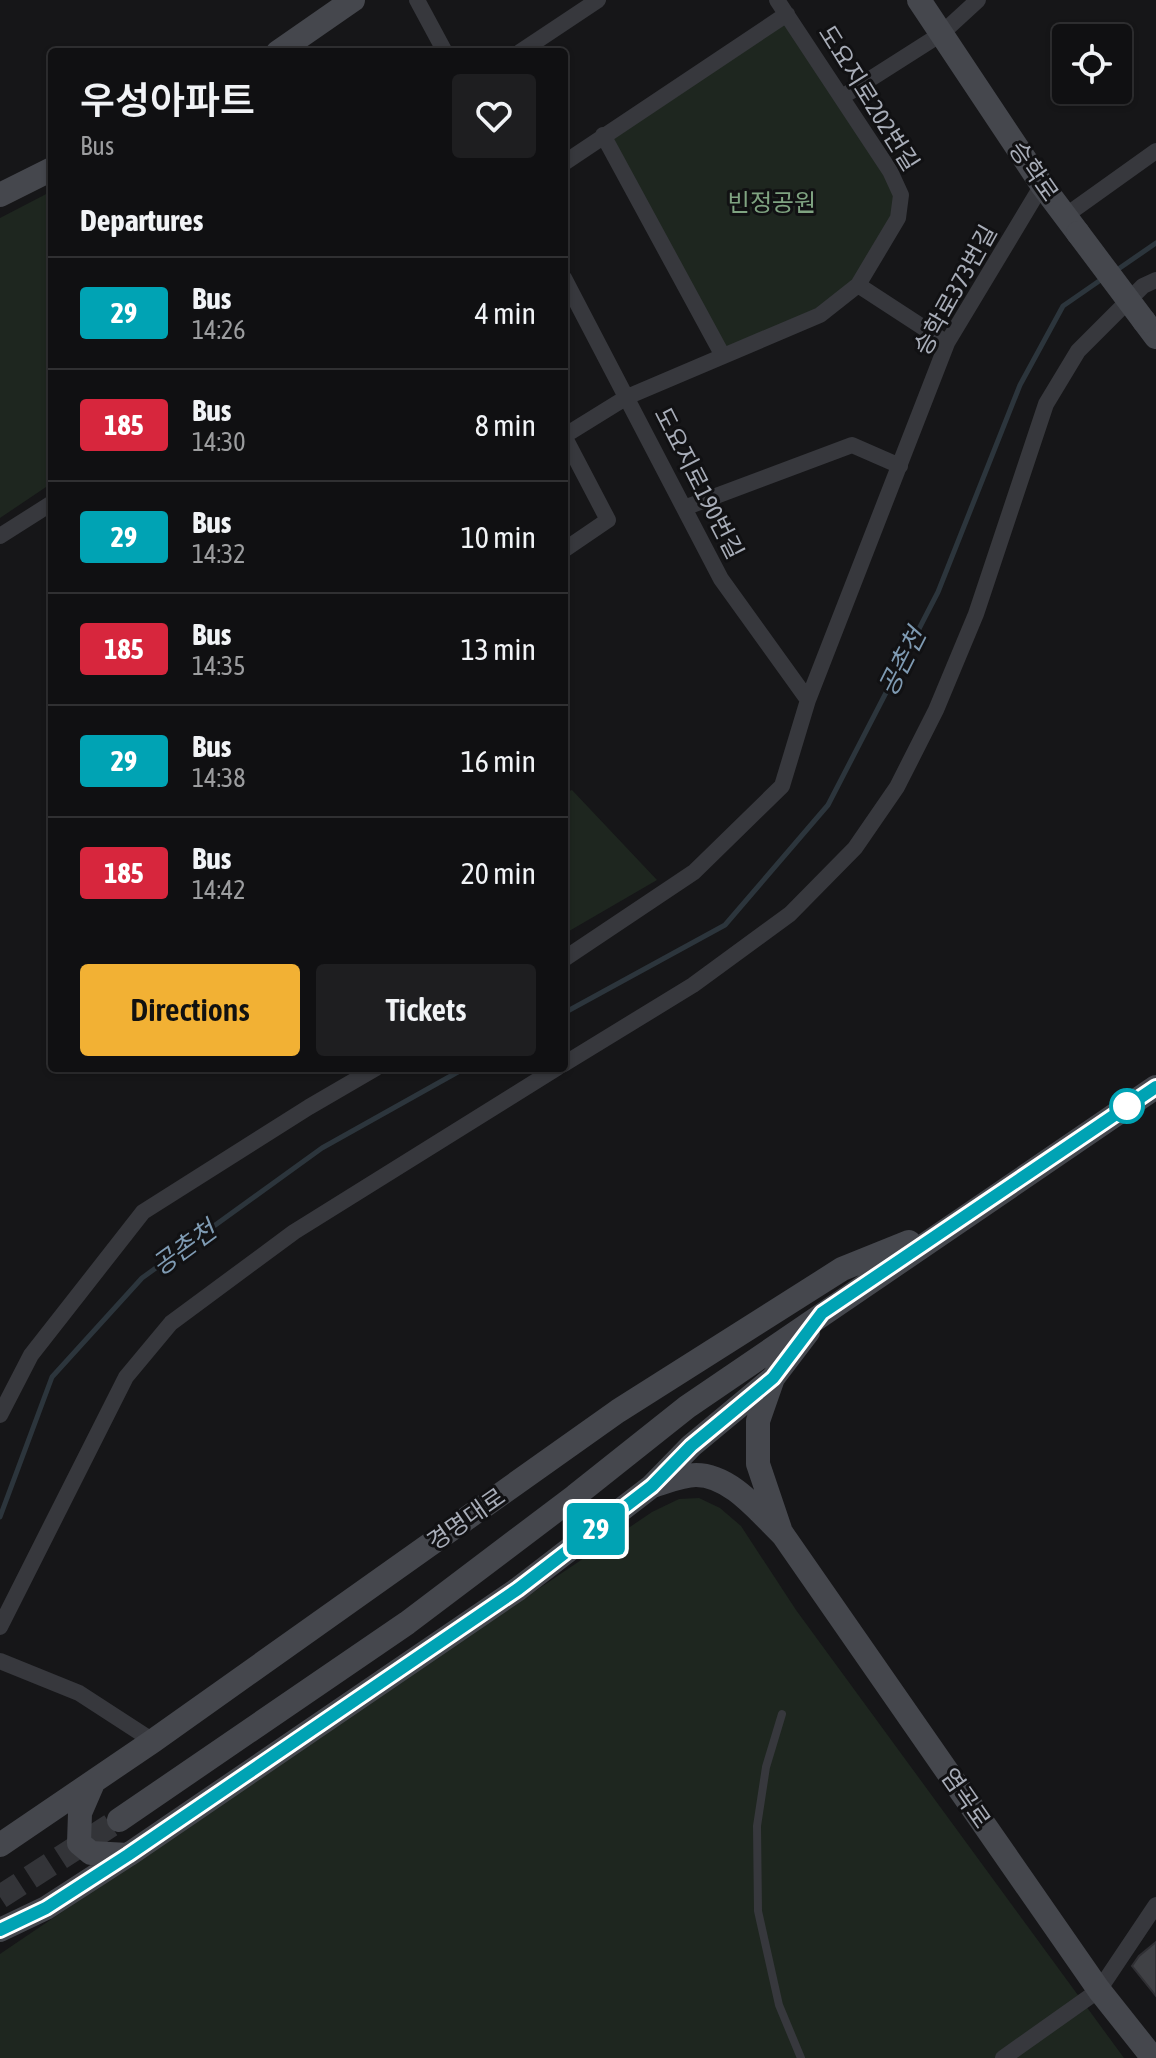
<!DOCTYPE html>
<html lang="en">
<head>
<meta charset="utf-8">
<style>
	:root { --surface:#101012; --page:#1e1e20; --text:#f1f3f6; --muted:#9c9d9f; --line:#303032; --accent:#f2b134 }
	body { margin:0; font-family:"Asap Condensed","Noto Sans KR",sans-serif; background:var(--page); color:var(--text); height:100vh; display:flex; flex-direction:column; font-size:30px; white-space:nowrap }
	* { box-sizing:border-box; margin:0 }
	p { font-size:26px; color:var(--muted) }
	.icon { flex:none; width:44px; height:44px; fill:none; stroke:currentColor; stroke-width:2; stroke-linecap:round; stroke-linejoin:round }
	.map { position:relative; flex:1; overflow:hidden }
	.panel { position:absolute; left:48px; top:48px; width:520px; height:1024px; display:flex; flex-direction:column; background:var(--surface); border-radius:8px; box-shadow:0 2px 6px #0004,0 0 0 2px var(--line) }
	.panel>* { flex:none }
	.badge { padding:0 16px; border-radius:6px; font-size:28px; line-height:52px }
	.tools { position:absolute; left:1052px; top:24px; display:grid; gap:16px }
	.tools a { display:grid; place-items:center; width:80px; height:80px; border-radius:8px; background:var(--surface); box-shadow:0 2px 6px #0004,0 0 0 2px var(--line); font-size:40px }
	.map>.badge { position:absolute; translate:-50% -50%; box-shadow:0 0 0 4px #fff }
	h2 { padding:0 32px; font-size:30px; line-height:72px }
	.round { display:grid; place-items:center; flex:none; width:84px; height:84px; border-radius:8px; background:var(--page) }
	.head { display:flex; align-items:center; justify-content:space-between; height:136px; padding:0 32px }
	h1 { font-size:38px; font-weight:600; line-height:60px }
	.action { display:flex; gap:16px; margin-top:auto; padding:16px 32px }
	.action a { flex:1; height:92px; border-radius:8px; background:var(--accent); color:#111; font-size:32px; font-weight:600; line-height:92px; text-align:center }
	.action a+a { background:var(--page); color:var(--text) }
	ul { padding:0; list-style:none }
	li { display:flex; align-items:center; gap:24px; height:112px; padding:0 32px; border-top:2px solid var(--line) }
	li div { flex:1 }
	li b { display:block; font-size:30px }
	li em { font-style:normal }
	li .badge { min-width:88px; font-weight:700; text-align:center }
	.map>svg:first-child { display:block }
</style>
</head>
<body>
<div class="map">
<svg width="1156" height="2058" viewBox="0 0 1156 2058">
	<rect width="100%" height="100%" fill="#161618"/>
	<path fill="#1e261f" d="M786,18L897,195L895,217L855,284L818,312L724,352L607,136Z
		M52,191V483L0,518V218Z
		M572,790L657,880L564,934V793Z
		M699,1498L720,1508L741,1526L796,1610L1124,2058H0V1954L652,1512L679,1499Z"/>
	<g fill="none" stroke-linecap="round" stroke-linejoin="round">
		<path stroke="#2c353c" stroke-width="5" d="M1114,272L1156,243
			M564,1013L725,925L828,805L938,592L1020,385L1063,306L1102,279
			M0,1517L52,1377L142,1278L322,1148L465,1068"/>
	</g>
	<path fill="#404145" stroke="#303034" stroke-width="2" d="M1156,1942V1996L1132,1966L1139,1956Z"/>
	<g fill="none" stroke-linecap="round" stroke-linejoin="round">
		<path stroke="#333438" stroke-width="24" stroke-dasharray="24 12" stroke-linecap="butt" d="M0,1897L119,1820"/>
		<path stroke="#37383d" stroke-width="8" d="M782,1714L766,1767L757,1826L758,1911L779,2005L801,2058"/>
		<path stroke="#37383d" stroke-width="16" d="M417,0L445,52
			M520,52L598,0
			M842,97L941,34L978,0
			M603,135L723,356
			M564,163L787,14
			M1065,216L1156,151
			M564,278L721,579L808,700
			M858,285L947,343
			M564,436L627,397L820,315L858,285L898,218L901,195L890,171L777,0
			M564,436L608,520L564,550
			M684,508L852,445L900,466
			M0,536L52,503
			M564,959L694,872L782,786L808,700L947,343L1042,185
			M564,1064L693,985L790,914L855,848L897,787L936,710L976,614L1046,404L1078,351L1143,286L1156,280
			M0,1415L31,1355L143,1212L309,1107L376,1068
			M0,1627L126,1377L171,1323L294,1232L557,1068
			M0,1661L79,1693L153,1741
			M1003,2058L1099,1990L1156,1905"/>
		<path stroke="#45474d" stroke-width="24" d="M919,0L1042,185L1078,233
			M278,52L353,0
			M0,195L52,169
			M1144,321L1156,337
			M773,1378L758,1421V1464L780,1529
			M652,1486C666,1482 682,1475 696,1475C731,1475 760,1513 783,1535L1099,1990L1153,2058
			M93,1783L80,1813L79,1843L91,1853L128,1855
			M119,1820L407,1623L575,1496L687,1407L1156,1087
			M0,1845L153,1741L618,1411L842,1269L909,1242
			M0,1930L46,1908L128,1855L518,1589L652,1486L691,1446L773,1378L808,1332"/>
		<path stroke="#45474d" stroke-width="24" d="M1078,233L1144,321"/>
	</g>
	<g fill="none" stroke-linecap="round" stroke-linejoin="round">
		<defs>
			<path id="line" d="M0,1930L46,1908L128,1855L518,1589L652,1486L691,1446L773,1378L822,1313L1156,1087"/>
		</defs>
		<use href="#line" stroke="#fff" stroke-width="18"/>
		<use href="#line" stroke="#00a3b4" stroke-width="12"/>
	</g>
	<circle fill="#fff" stroke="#00a3b4" stroke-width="4" cx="1127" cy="1106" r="16"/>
	<g text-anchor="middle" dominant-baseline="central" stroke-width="6" stroke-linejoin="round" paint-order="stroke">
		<g font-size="24" fill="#a8adb8" stroke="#111113">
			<text transform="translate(869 98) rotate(58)">도요지로202번길</text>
			<text transform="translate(1034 171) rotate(55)">승학로</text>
			<text transform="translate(955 290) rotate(-61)">승학로373번길</text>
			<text transform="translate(699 483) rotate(63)">도요지로190번길</text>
			<text transform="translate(466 1519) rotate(-35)">경명대로</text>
			<text transform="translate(966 1798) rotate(55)">염곡로</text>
		</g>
		<g font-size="24" fill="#7fa381" stroke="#111113">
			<text x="772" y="202">빈정공원</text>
		</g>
		<g font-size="26" font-style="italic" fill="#7f9bb3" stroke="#111113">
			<text transform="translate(902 662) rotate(-63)">공촌천</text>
			<text transform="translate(184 1248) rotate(-36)">공촌천</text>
		</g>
	</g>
</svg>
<div class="tools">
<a><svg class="icon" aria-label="locate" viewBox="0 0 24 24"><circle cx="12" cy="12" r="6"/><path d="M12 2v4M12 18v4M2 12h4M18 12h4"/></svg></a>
</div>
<b class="badge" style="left:596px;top:1529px;background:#00a3b4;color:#fff">29</b>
<section class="panel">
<div class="head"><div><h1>우성아파트</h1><p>Bus</p></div><a class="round"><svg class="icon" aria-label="heart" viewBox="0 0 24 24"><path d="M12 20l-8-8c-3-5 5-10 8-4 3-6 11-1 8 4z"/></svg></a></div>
<h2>Departures</h2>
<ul>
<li><span class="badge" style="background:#00a3b4;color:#fff">29</span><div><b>Bus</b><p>14:26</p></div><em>4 min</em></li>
<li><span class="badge" style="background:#d7263d;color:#fff">185</span><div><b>Bus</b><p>14:30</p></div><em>8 min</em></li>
<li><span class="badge" style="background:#00a3b4;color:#fff">29</span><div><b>Bus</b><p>14:32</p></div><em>10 min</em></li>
<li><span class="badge" style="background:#d7263d;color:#fff">185</span><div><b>Bus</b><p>14:35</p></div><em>13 min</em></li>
<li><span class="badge" style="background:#00a3b4;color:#fff">29</span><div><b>Bus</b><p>14:38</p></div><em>16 min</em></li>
<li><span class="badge" style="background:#d7263d;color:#fff">185</span><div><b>Bus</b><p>14:42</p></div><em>20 min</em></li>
</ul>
<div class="action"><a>Directions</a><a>Tickets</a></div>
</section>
</div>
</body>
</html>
